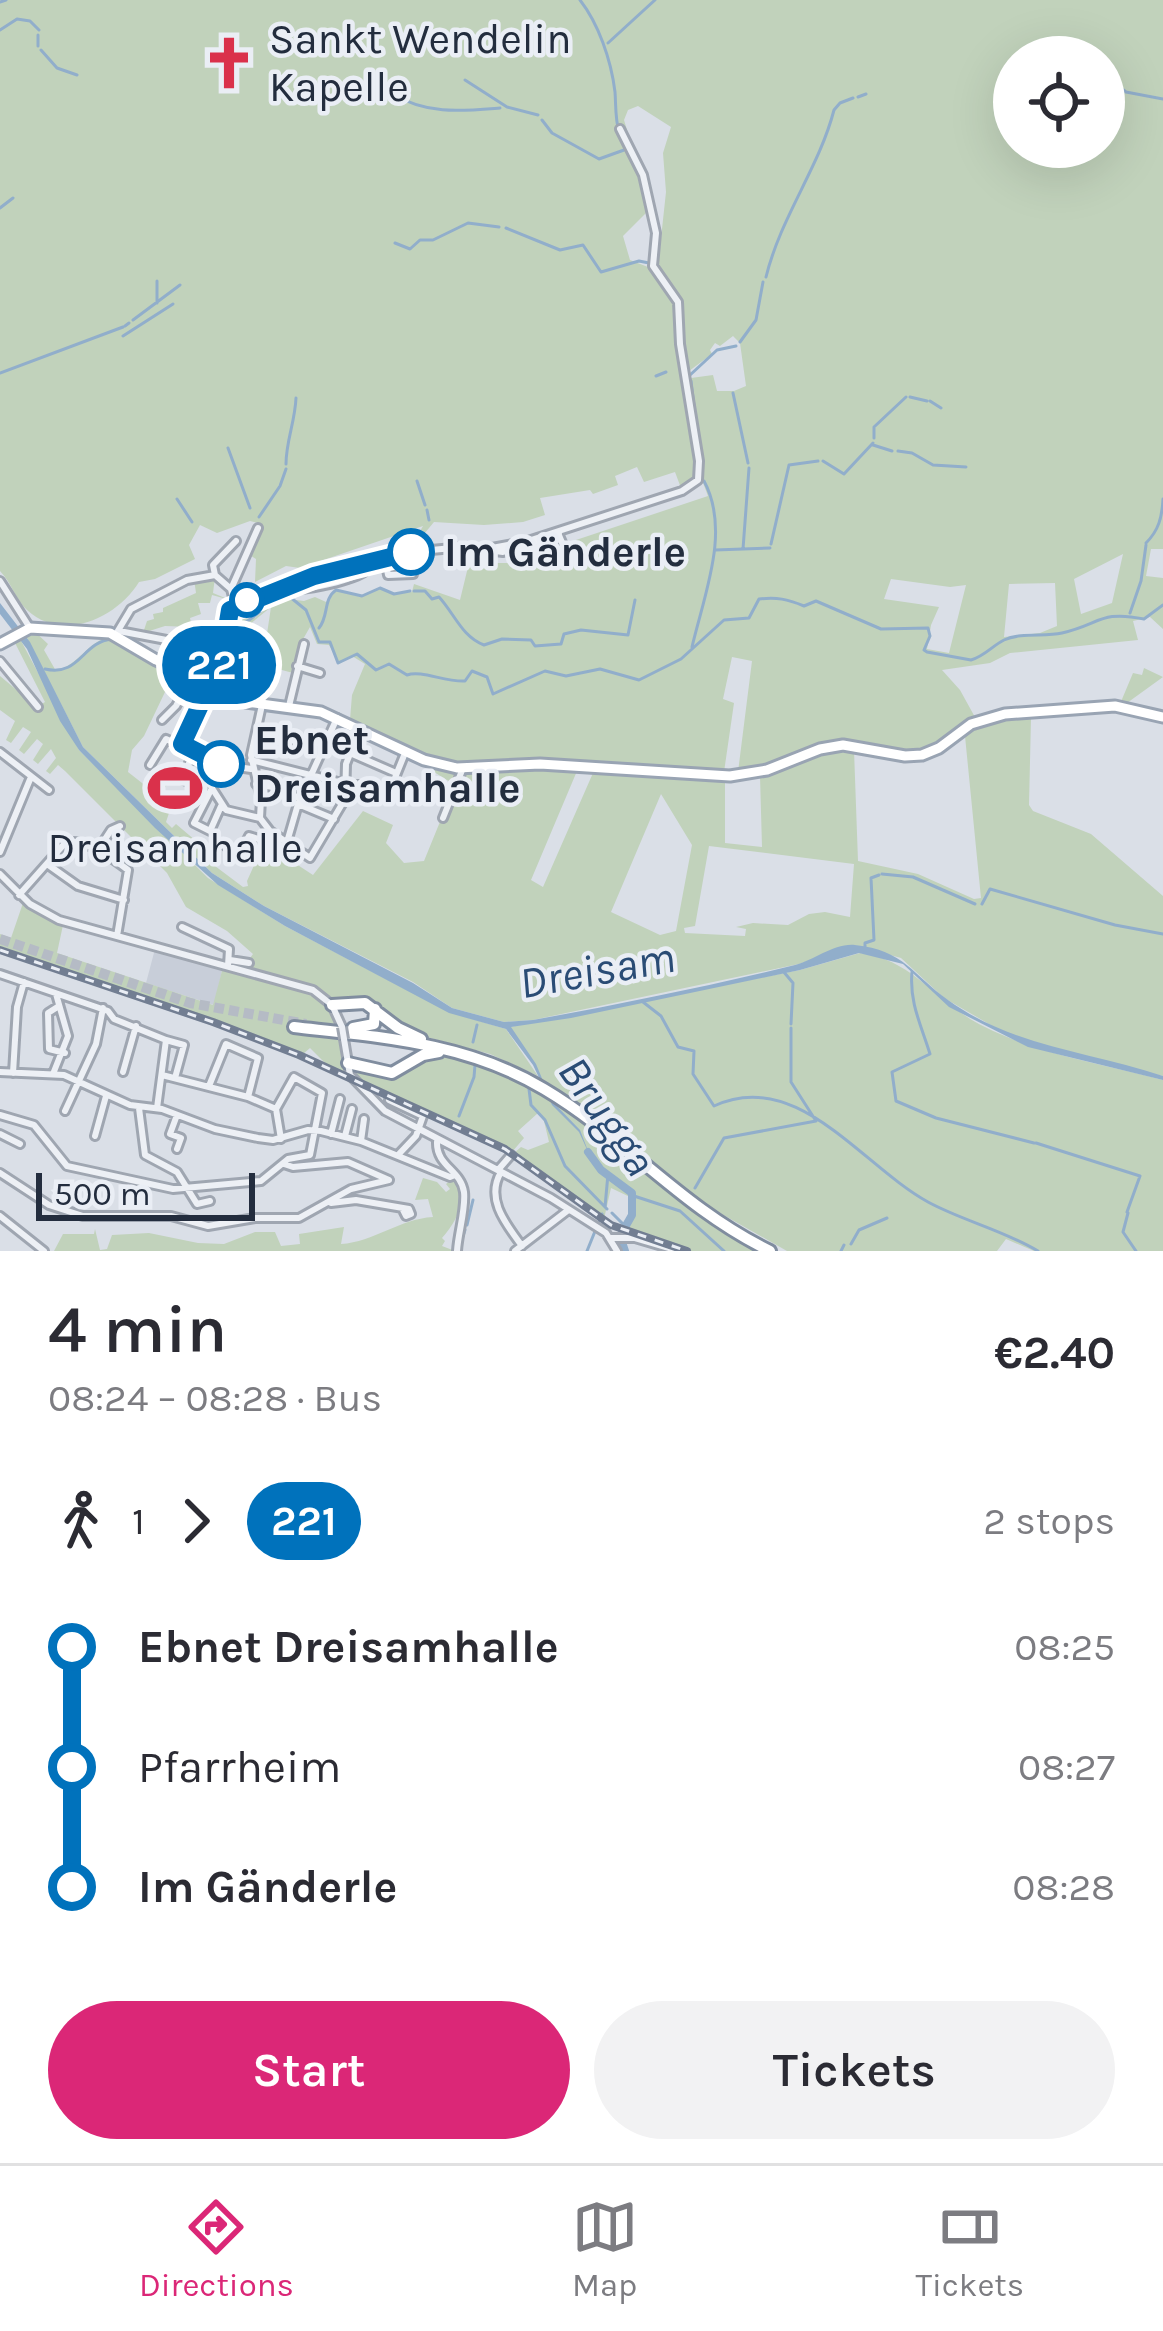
<!DOCTYPE html>
<html lang="en">
<head>
<meta charset="utf-8">
<style>
	:root { --surface:#fff; --page:#f2f2f3; --text:#2b2b33; --muted:#7c7c81; --line:#e1e1e2; --accent:#db2777 }
	body { margin:0; font-family:Karla,sans-serif; background:var(--page); color:var(--text); height:100vh; display:flex; flex-direction:column; font-size:45px; white-space:nowrap }
	* { box-sizing:border-box; margin:0 }
	p { font-size:39px; color:var(--muted) }
	.icon { flex:none; width:66px; height:66px; fill:none; stroke:currentColor; stroke-width:2; stroke-linecap:round; stroke-linejoin:round }
	.map { position:relative; height:1251px; overflow:hidden }
	.side { display:flex; flex-direction:column; background:var(--surface); flex:1 }
	.side>* { flex:none }
	.badge { padding:0 24px; border-radius:39px; font-size:42px; line-height:78px }
	.tools { position:absolute; left:993px; top:36px; display:grid; gap:24px }
	.tools a { display:grid; place-items:center; width:132px; height:132px; border-radius:50%; background:var(--surface); box-shadow:0 12px 48px #0002; font-size:60px }
	.scale { position:absolute; left:36px; bottom:30px; width:219px; box-sizing:border-box; padding-left:12px; border:6px solid #232d3e; border-top:0; font-size:33px; line-height:42px; white-space:nowrap; color:#232d3e; -webkit-text-stroke:9px #eaeef5; paint-order:stroke }
	.map>.badge { position:absolute; translate:-50% -50%; box-shadow:0 0 0 6px #fff }
	.legs { display:flex; align-items:center; gap:18px; height:132px; padding:0 48px; font-size:39px }
	.legs p { margin-inline-start:auto }
	.headline { display:flex; align-items:center; justify-content:space-between; height:204px; padding:0 48px }
	h1 { font-size:66px; font-weight:600; line-height:90px }
	.button { display:flex; gap:24px; margin-top:auto; padding:24px 48px }
	.button a { flex:1; height:138px; border-radius:72px; background:var(--accent); color:#fff; font-size:48px; font-weight:600; line-height:138px; text-align:center }
	.button a+a { background:var(--page); color:var(--text) }
	ul { padding:0 48px; list-style:none }
	li { display:flex; align-items:center; gap:42px; height:120px; font-size:45px }
	li i { display:grid; place-items:center; width:18px; height:100%; margin:0 15px; background:currentColor }
	li i::after { content:''; width:30px; height:30px; margin:-15px; border:9px solid; border-radius:50%; background:var(--surface) }
	li p { margin-inline-start:auto }
	li:first-child i { background:linear-gradient(#0000 50%,currentColor 0) }
	li:last-child i { background:linear-gradient(currentColor 50%,#0000 0) }
	.tabs { display:flex; justify-content:space-around; align-items:center; height:168px; border-top:3px solid var(--line); background:var(--surface); font-size:33px; color:var(--muted) }
	.tabs a { display:grid; justify-items:center; gap:6px }
	.tabs .selected { color:var(--accent) }
	.map>svg:first-child { display:block }
</style>
</head>
<body>
<div class="map">
<svg width="1163" height="1251" viewBox="0 0 1163 1251">
	<rect width="100%" height="100%" fill="#dadfe7"/>
	<path fill="#c8ced9" d="M0,946L268,1041L485,1138L529,1163L619,1229L586,1211L528,1165L484,1140L283,1050L0,953Z
		M155,949L223,967L214,1005L146,983Z"/>
	<path fill="#c1d2bb" fill-rule="evenodd" d="M0,0H1163V549H1151L1146,576L1163,578V629L1150,617L1133,621L1138,640L1010,653L990,663L942,670L960,690L976,719L1120,704L1133,673L1142,675L1144,668L1163,677L1127,703L1163,715V722L1107,711L1031,718L1029,805L1033,811L1091,834L1163,896V1076L1049,1049L1008,1035L944,998L901,958L854,945L799,964L533,1020L504,1022L452,1008L413,982L264,906L212,873L83,747L24,632L33,630L48,644L44,650L56,671C80,664 87,642 111,636L175,671L144,736L132,750L128,772L151,790L161,772L166,773L168,769L172,776L160,796L170,810L166,822L172,828L176,824L202,846L199,854L243,887L248,886L247,881L264,843L313,875L363,811L393,825L386,843L404,863L424,861L455,785L350,720L352,695L365,664L352,656L339,664L329,645L317,644L310,627L298,648L293,673L233,657L238,644L230,641L231,635L246,639L244,648L264,654L271,607L250,624L231,627V620L255,618L280,598L304,601L315,597L326,602L336,590L361,597L379,588L394,594L412,592L414,584L460,600L468,567L489,569L490,563H533L535,556L573,566L576,540L708,496L702,480L681,488L675,472L644,482L637,467L615,476L618,485L593,494L590,490L540,498L545,515L523,522L484,525L434,522L424,534L423,547L410,549L423,526L300,568L286,566L255,582L256,559L248,554L259,530L258,523L250,521L217,533L200,525L189,545L195,559L155,579L139,582C117,618 63,643 27,610C16,600 11,582 0,571ZM1014,57H1104V147H1014ZM638,106L671,127L663,153L666,192L658,266L653,269L630,260L623,236L646,213L638,166L624,120L628,110ZM733,336L740,343L746,386L734,391H717L713,375L691,378L689,371L712,354L710,350L715,343L720,346ZM1123,554L1112,603L1081,614L1074,579ZM891,579L950,587L966,585L949,653L927,649L931,625L939,607L884,599ZM1055,583L1057,626L1040,633L1004,637L1009,584ZM732,657L752,661L738,772H724L734,703L723,699ZM965,736L981,898L974,899L918,874L858,861L854,750L901,761H922ZM577,771L593,773L543,887L531,880ZM760,776L762,847L725,843V781ZM661,794L692,845L676,931L660,935L611,912ZM709,846L854,864L850,917L825,912L809,914L788,925L753,923L736,927L746,929L745,936L685,933L684,928L695,926Z
		M215,577L213,593L230,600L212,595L210,603H198L201,614L190,618L192,627L165,626L143,633L147,621L154,619L153,614L163,612V608L196,593L194,579Z
		M18,635L79,750L208,878L285,926L449,1012L506,1029L538,1076L490,1054L408,1032L374,1005H330L338,1024L289,1020V1024L341,1036L347,1068L355,1066L349,1076L329,1067L310,1048L302,1055L0,946V934L11,938L23,903L63,925L57,953L213,1005L223,967L240,972L253,954L227,931L186,907L167,873L65,771L58,765L50,774L46,771L56,758L51,749L38,764L33,760L43,744L37,739L24,754L19,750L31,732L23,727L11,743L6,740L15,721L0,710V676L37,707L45,702L13,639Z
		M860,953C915,960 935,1003 985,1027C1041,1055 1103,1064 1163,1080V1251H1034L1006,1239L997,1251H787L704,1204L595,1115L542,1079L510,1027L800,970Z
		M441,1053L512,1075L568,1110L698,1213L763,1251H691L622,1228L633,1209L632,1198L611,1188L604,1219L514,1153L521,1147L528,1150L549,1142L544,1121L538,1113L518,1131L524,1138L512,1152L356,1079L357,1069L386,1073Z
		M423,1178L437,1182L446,1192L450,1189L446,1184L454,1178C468,1200 458,1220 442,1238L445,1241L442,1246L455,1251H54L63,1234H94L95,1229L100,1250L107,1249L112,1235L149,1233L198,1243L224,1244L255,1232H275L281,1246L300,1244L299,1234L344,1227L341,1244C374,1242 399,1219 433,1217L428,1199L415,1200Z"/>
	<path fill="#91aecb" d="M0,603L30,642L83,747L212,873L264,906L413,983L452,1008L504,1022L533,1020C620,1004 709,986 795,965C815,960 834,943 855,945C904,950 913,975 948,1000C1013,1047 1089,1051 1163,1076V1080L1028,1047L949,1007L903,964L859,953L800,970L571,1018L511,1027L536,1064L551,1100L580,1130L590,1156L579,1132L552,1105L533,1065L506,1029L449,1013L285,926L218,885L155,828L79,750L60,721L27,649L0,614Z"/>
	<g fill="none" stroke-linecap="round" stroke-linejoin="round">
		<path stroke="#91aecb" stroke-width="3" d="M580,0C598,23 611,59 615,92C616,105 615,118 619,132
			M0,2L6,0
			M0,30L17,19L30,21L39,30
			M608,43L655,0
			M38,46V35
			M41,50L57,68L77,75
			M465,80L507,107
			M1111,80L1126,92L1163,99
			M388,90L390,91
			M393,94C427,115 462,111 500,108
			M858,97L866,94
			M507,107L538,115
			M542,120L552,133L599,159L624,150
			M636,154L645,173
			M0,208L13,198
			M506,228L560,250L583,245L601,272L639,261L649,263
			M395,243L410,249L420,240H433L468,223L499,227
			M766,277C781,216 819,168 834,110L840,103L853,98
			M157,303V281
			M681,307L684,351
			M133,320L180,285
			M125,326L129,323
			M123,336L173,304
			M740,342L756,320L763,282
			M686,361L689,376
			M0,373L123,327
			M656,376L666,372
			M689,376L717,350L736,346
			M691,381L695,415
			M733,393L748,463
			M910,397L927,401
			M930,401L941,408
			M874,438V427L906,397
			M873,445L892,451
			M228,448L250,508
			M898,451L912,453L933,465L966,467
			M823,461L844,474L873,443
			M286,464C286,441 295,422 296,398
			M417,481L425,505
			M177,499L192,522
			M427,510L429,520
			M259,517L280,486L286,469
			M1146,543C1159,530 1162,517 1163,499
			M771,544L789,465L818,461
			M743,549L749,468
			M715,550L770,548
			M414,591H425L432,599L439,597C454,613 462,637 484,645L502,639L531,640L535,646L561,644L564,634L581,630L628,635L635,600
			M1130,613L1141,581L1146,545
			M231,626C258,624 264,597 290,597L306,610L319,642H330L338,663L357,654L376,670L389,664L407,675C422,670 444,682 465,681L472,671L487,677L493,694L545,671L566,676L600,669L639,680L681,659L724,620L749,618L759,599C777,597 787,599 804,606L816,601L881,629L928,628L930,636L924,650L927,652L971,660C985,656 992,646 1004,640C1022,632 1044,637 1062,633C1101,624 1100,610 1144,619L1163,605
			M319,628C329,616 323,599 336,590L362,596L380,588L394,594L410,591
			M169,643L179,645L205,634
			M692,647C704,595 731,531 704,481
			M45,669C80,677 82,642 112,639
			M882,874L913,877L975,904
			M982,904L990,889L1115,925L1163,934
			M865,951V943L874,940L871,878L879,875
			M783,971L793,983L791,1024
			M912,972C909,1003 922,1027 930,1054L892,1072L896,1101L936,1118L1034,1143
			M643,1002L661,1016L678,1047L694,1051L693,1074L714,1106C797,1067 862,1166 928,1202C963,1221 1003,1230 1038,1251
			M473,1042L477,1025
			M529,1089L531,1105L545,1120L565,1166L607,1209
			M459,1116L474,1077L475,1065
			M1036,1143L1140,1176L1127,1212
			M695,1188L724,1138L816,1121L791,1082V1028
			M634,1196L680,1211L724,1251
			M605,1207L608,1174
			M612,1213L624,1225
			M1128,1213L1123,1232L1136,1251
			M467,1225L473,1200
			M461,1242L465,1230
			M851,1244L859,1230L887,1218
			M587,1251L602,1214
			M841,1251L844,1245"/>
		<path stroke="#91aecb" stroke-width="8" d="M588,1152L601,1170L632,1193V1215L620,1236L625,1251"/>
		<path stroke="#b5bbc5" stroke-width="10" stroke-dasharray="10 5" stroke-linecap="butt" d="M0,939L190,1003L306,1024"/>
		<defs>
			<path id="minor" d="M558,533L566,552
				M492,548L528,541L682,491L698,480L699,461L680,344L678,302L653,266L656,233L643,175L620,129
				M385,559L388,575L413,574L415,551
				M215,575L213,565L236,541
				M215,575L231,589L235,605
				M0,581L30,628
				M231,589L258,528
				M281,589C300,592 347,582 364,572V566
				M119,631L177,642L229,621
				M116,634L131,609L187,580L215,575
				M0,661L38,707
				M297,666L320,673
				M186,674L196,647L228,637
				M208,684L225,649L229,614L235,605L313,576L409,552L464,547L503,552L559,534
				M262,705L251,755L261,799L260,818L270,831L310,858L345,799L346,764L359,731
				M289,706L304,644
				M162,720L176,706L192,677
				M288,740L325,744
				M182,744L210,685
				M0,752L49,790
				M194,752L186,770L210,785L226,810L260,818
				M350,753L396,773
				M251,760L346,784
				M150,765L166,739L224,765L251,769
				M173,776L186,781
				M256,784L278,788L301,799
				M346,785H363
				M212,788L194,823L210,831L222,804
				M386,800L405,753
				M298,804L334,819
				M443,818L463,768
				M287,842L298,804L337,718
				M226,846L238,857L249,836L265,841L270,831
				M98,850L111,830L120,826
				M0,852L31,777
				M47,864L78,886L124,900
				M0,874L30,904L59,920L313,990L332,1005L342,1027
				M19,895L66,842C88,840 111,857 128,870L117,936
				M182,927L229,949L228,966
				M230,960L249,963
				M0,974L108,1011L114,1019L166,1040L157,1108
				M59,1006L48,1013L49,1049L65,1053
				M344,1039L350,1075L385,1111L551,1198L606,1233L617,1251
				M166,1040L184,1045L175,1078
				M0,1072L64,1075L130,1105L162,1109L215,1129L258,1138L273,1140L308,1130L321,1131L361,1141L450,1177L455,1175
				M123,1072L136,1026
				M13,1073L17,1007L24,982
				M53,1074L68,1036L56,994
				M162,1075L248,1097L276,1109
				M209,1086L226,1044L258,1058L248,1097
				M389,1100L423,1116L416,1136L398,1155
				M139,1108L145,1155L177,1172L197,1204L210,1201
				M276,1109L281,1139
				M65,1111L96,1044L103,1008
				M0,1115L34,1125L67,1166L173,1189L261,1181L288,1159L310,1155L322,1093L294,1077L276,1109
				M0,1134L20,1144
				M331,1134L340,1099
				M95,1136L106,1096
				M345,1136L352,1109
				M361,1141L364,1119
				M437,1142C436,1166 461,1170 464,1192C466,1209 458,1233 457,1251
				M177,1149L181,1138L170,1134L177,1115
				M498,1170L511,1155
				M501,1172C485,1199 506,1224 522,1246
				M0,1173L49,1205L83,1216H171L208,1226L255,1218H299L351,1189L389,1180L348,1162L293,1167L284,1164
				M331,1203L356,1200L409,1209L411,1214L406,1216L403,1210
				M0,1216L44,1251
				M611,1238H635L679,1251
				M515,1251L567,1211"/>
			<path id="major" d="M0,644L30,628L110,633L156,660L246,702L321,712L424,760L457,768L540,764L730,776L767,770L820,749L843,745L905,756L922,755L939,748L971,724L1005,714L1115,706L1163,717"/>
			<path id="highway" d="M332,1005L365,1003L398,1028L421,1039
				M294,1027C380,1037 468,1043 544,1089C625,1137 680,1207 770,1251
				M353,1028L374,1024L375,1009
				M348,1063L392,1073L423,1055L439,1052"/>
		</defs>
		<use href="#minor" stroke="#9fa6b1" stroke-width="12"/>
		<use href="#major" stroke="#99a4b3" stroke-width="15"/>
		<use href="#highway" stroke="#808d9f" stroke-width="16"/>
		<use href="#minor" stroke="#edf0f5" stroke-width="6"/>
		<use href="#major" stroke="#fff" stroke-width="9"/>
		<use href="#highway" stroke="#fff" stroke-width="10"/>
		<defs>
			<path id="rail" d="M0,950L213,1022L299,1055L505,1149L611,1225L687,1251"/>
		</defs>
		<use href="#rail" stroke="#727e92" stroke-width="8"/>
		<use href="#rail" stroke="#eaeef5" stroke-width="3" stroke-dasharray="9" stroke-linecap="butt"/>
		<defs>
			<path id="minor-bridge" d="M342,1027L344,1039"/>
		</defs>
		<use href="#minor-bridge" stroke="#9fa6b1" stroke-width="12" stroke-linecap="butt"/>
		<use href="#minor-bridge" stroke="#edf0f5" stroke-width="6"/>
	</g>
	<g fill="none" stroke-linecap="round" stroke-linejoin="round">
		<defs>
			<path id="line-1" d="M221,764L182,744L222,658L230,610L314,576L411,552"/>
		</defs>
		<use href="#line-1" stroke="#fff" stroke-width="27"/>
		<use href="#line-1" stroke="#0072bc" stroke-width="18"/>
	</g>
	<defs>
		<symbol id="church-bare" viewBox="-9 -9 18 18"><path d="M-1.2-6h2.4v3.5h3.3v2.4h-3.3V6h-2.4V-.1h-3.3v-2.4h3.3Z" fill="#da314b" stroke="#eaeef5" stroke-width="2.5" paint-order="stroke"/></symbol>
		<symbol id="stadium-bare" viewBox="-9 -9 18 18"><path d="M0-5a6.5 5 0 1 0 0 10a6.5 5 0 1 0 0-10ZM-3.5-1.8h7v3.6h-7Z" fill="#da314b" stroke="#eaeef5" stroke-width="2.5" paint-order="stroke"/></symbol>
	</defs>
	<g fill-rule="evenodd">
		<use href="#church-bare" x="191" y="25" width="76" height="76"/>
		<use href="#stadium-bare" x="137" y="750" width="76" height="76"/>
	</g>
	<g fill="#fff" stroke="#0072bc" stroke-width="6">
		<circle cx="411" cy="552" r="21"/>
		<circle cx="247" cy="600" r="15"/>
		<circle cx="221" cy="764" r="21"/>
	</g>
	<g text-anchor="middle" dominant-baseline="central" stroke-width="9" stroke-linejoin="round" paint-order="stroke">
		<g font-size="42" fill="#232d3e" stroke="#eaeef5" text-anchor="start">
			<text x="269" y="39">Sankt Wendelin<tspan x="269" dy="48">Kapelle</tspan></text>
			<text x="175" y="848" text-anchor="middle">Dreisamhalle</text>
		</g>
		<g font-size="42" font-weight="bold" fill="#232d3e" stroke="#eaeef5" text-anchor="start">
			<text x="444" y="552">Im Gänderle</text>
			<text x="254" y="740">Ebnet<tspan x="254" dy="48">Dreisamhalle</tspan></text>
		</g>
		<g font-size="45" font-style="italic" fill="#2a4c75" stroke="#eaeef5">
			<text transform="translate(597 970) rotate(-10)">Dreisam</text>
			<text transform="translate(607 1116) rotate(55)">Brugga</text>
		</g>
	</g>
</svg>
<div class="tools">
<a><svg class="icon" aria-label="locate" viewBox="0 0 24 24"><circle cx="12" cy="12" r="6"/><path d="M12 2v4M12 18v4M2 12h4M18 12h4"/></svg></a>
</div>
<div class="scale">500 m</div>
<b class="badge" style="left:219px;top:665px;background:#0072bc;color:#fff">221</b>
</div>
<section class="side">
<div class="headline"><div><h1>4 min</h1><p>08:24 – 08:28 · Bus</p></div><b>€2.40</b></div>
<div class="legs"><svg class="icon" aria-label="walk" viewBox="0 0 24 24"><circle cx="13" cy="4" r="2"/><path d="M13 8l-2 6 4 7M11 14l-3 7M7 12l3-4h3l4 4"/></svg>1<svg class="icon" aria-label="forward" viewBox="0 0 24 24"><path d="M9 5l7 7-7 7"/></svg><b class="badge" style="background:#0072bc;color:#fff">221</b><p>2 stops</p></div>
<ul>
<li><i style="color:#0072bc"></i><b>Ebnet Dreisamhalle</b><p>08:25</p></li>
<li><i style="color:#0072bc"></i><span>Pfarrheim</span><p>08:27</p></li>
<li><i style="color:#0072bc"></i><b>Im Gänderle</b><p>08:28</p></li>
</ul>
<div class="button"><a>Start</a><a>Tickets</a></div>
</section>
<nav class="tabs">
<a class="selected"><svg class="icon" aria-label="directions" viewBox="0 0 24 24"><path d="M12 3l9 9-9 9-9-9zM9 14v-3h6M13 9l2 2-2 2"/></svg>Directions</a>
<a><svg class="icon" aria-label="map" viewBox="0 0 24 24"><path d="M3 6l6-2 6 2 6-2v14l-6 2-6-2-6 2zM9 4v14M15 6v14"/></svg>Map</a>
<a><svg class="icon" aria-label="tickets" viewBox="0 0 24 24"><path d="M3 7h18v10H3zM15 7v10"/></svg>Tickets</a>
</nav>
</body>
</html>
